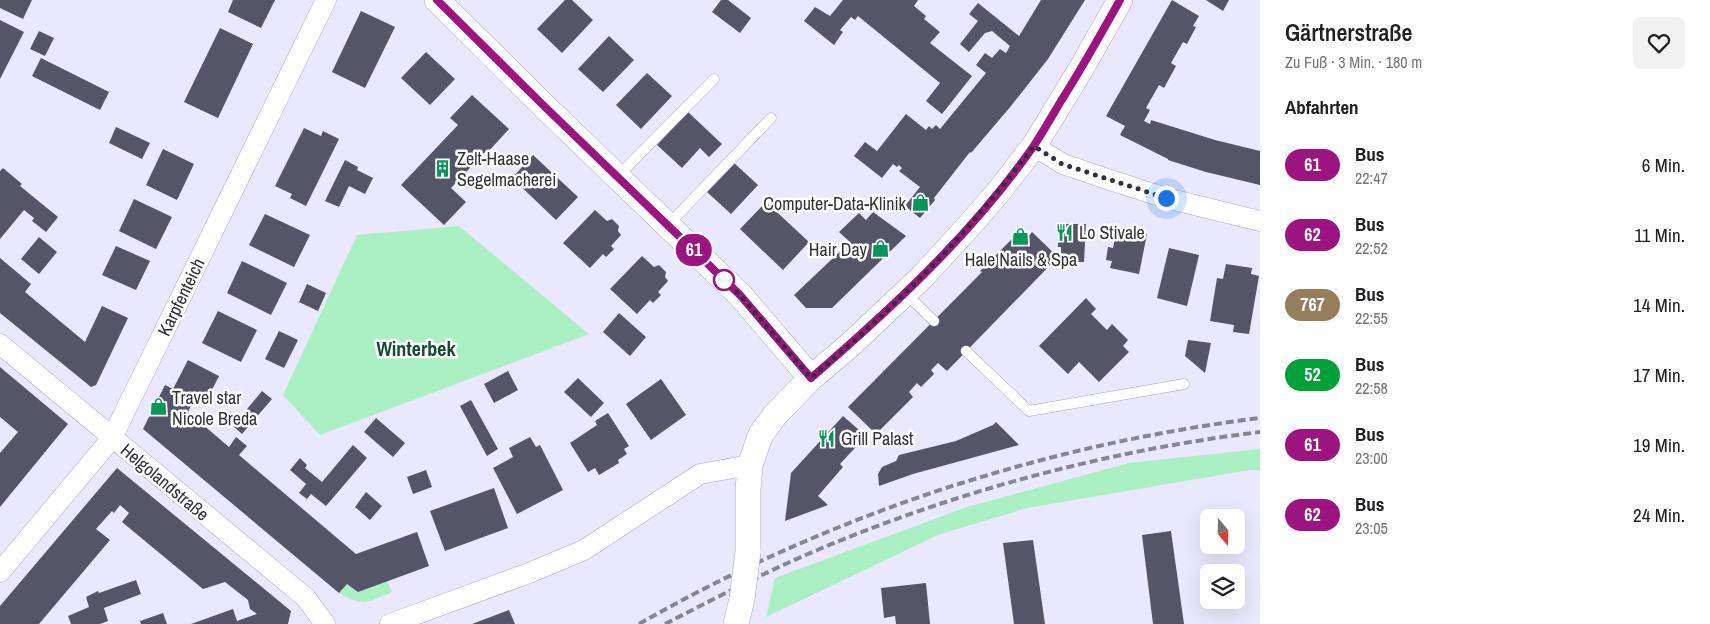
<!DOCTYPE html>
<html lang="de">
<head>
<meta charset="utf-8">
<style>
	:root { --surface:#fff; --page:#f2f2f2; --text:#202124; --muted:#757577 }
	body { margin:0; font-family:"Archivo Narrow",sans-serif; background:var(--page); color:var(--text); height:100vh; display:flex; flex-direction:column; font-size:19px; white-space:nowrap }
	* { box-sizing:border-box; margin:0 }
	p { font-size:16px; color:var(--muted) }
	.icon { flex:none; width:28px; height:28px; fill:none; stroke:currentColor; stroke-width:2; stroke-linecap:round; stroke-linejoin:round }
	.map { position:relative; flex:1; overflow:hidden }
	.side { display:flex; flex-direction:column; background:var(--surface); width:450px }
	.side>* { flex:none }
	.badge { padding:0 10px; border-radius:16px; font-size:18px; line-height:32px }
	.needle { width:32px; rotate:161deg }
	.fabs { position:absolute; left:1200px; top:509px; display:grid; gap:10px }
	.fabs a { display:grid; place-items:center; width:45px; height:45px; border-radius:8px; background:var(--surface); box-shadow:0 5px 20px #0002; font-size:25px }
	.you { position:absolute; width:25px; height:25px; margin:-12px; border:4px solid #fff; border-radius:50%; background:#1a73e8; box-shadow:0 0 0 8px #1a73e833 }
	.map>.badge { position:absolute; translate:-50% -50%; box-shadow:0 0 0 2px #fff }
	h2 { padding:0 25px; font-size:19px; line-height:45px }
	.round { display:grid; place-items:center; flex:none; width:52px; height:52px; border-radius:8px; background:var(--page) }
	.overview { display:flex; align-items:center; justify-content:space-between; height:85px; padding:0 25px }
	h1 { font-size:24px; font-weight:600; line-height:38px }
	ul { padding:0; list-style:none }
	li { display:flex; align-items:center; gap:15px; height:70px; padding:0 25px }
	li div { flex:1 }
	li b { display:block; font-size:19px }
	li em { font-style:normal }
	li .badge { min-width:55px; font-weight:700; text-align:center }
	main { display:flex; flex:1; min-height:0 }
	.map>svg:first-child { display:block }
</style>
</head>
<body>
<main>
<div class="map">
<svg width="1260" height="624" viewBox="0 0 1260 624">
	<rect width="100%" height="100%" fill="#eae8fe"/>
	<path fill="#abf0c3" d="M459,226L589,334L320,435L283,395L357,235Z
		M1260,449V470H1250L1027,508L938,535L766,617L775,578L967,507L1129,463Z
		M387,581L392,592C366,603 364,607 339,593L347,584Z"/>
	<path fill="#565467" d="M0,0H32L23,19L0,8Z
		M233,0H275L261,28L228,12Z
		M565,0H572L593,20L562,53L537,29Z
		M721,0H728L751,18L740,33L712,12Z
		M843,0H918L914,6L926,16L924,19L940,32L930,43L972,76L942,114L926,101L940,83L858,16L855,20L851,17L840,30L843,32L834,45L804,21L815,7L830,16Z
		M1041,0H1085L1048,59L1011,106L971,153L970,152L934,198L935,200L920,218L905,206L920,187L899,171L902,168L899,165L897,167L893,164L882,178L854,156L865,142L877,151L906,114L926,130L929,126L932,129L936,125L940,129L986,73L976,65L985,53L992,58L1000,49L1006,53L1010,46L992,31L985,33L969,52L960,44L978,21L969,14L978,3L1019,36Z
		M1172,0L1199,16L1193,26L1196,27L1187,44L1183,42L1171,63L1176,66L1164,88L1159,85L1146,108L1150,110L1144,121L1150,124L1151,120L1215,140L1260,151V185L1206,172L1168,160V159L1120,135L1125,126L1106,116Z
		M1206,0H1229L1223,11Z
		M361,11L395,27L365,88L332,72Z
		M0,20L24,32L0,79Z
		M220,28L253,44L218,118L184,102Z
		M39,31L54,38L45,56L30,49Z
		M609,36L634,60L603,92L578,69Z
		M426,52L455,79L430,105L401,78Z
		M41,58L109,92L100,110L32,76Z
		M647,73L672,96L641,129L616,105Z
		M472,95L509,129L487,153L486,151L451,188L466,202L444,225L401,185L458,125L450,118Z
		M688,112L722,144L709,157L700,148L682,168L657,145Z
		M116,127L150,143L142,159L109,143Z
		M304,128L321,136L323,131L339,139L306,206L290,198L292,194L275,186Z
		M163,149L194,164L177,200L146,185Z
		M533,155L578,197L556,220L512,178Z
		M345,160L358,167L357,170L373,178L365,194L349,186L339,207L325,201Z
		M733,162L758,185L731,214L706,191Z
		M3,168L22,184L20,186L58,217L46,232L32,221L34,218L24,210L0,239V171Z
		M134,199L172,217L156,249L119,231Z
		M766,202L809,242L783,270L740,229Z
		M595,210L607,221L612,219L619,226L618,231L621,235L611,246L614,249L606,257L603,254L590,268L563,243Z
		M873,212L906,236L832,308H806L794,295L850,242L839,232L859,213L866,220Z
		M265,214L310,235L294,267L249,245Z
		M1059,224H1086L1084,262H1061V247H1058Z
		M1117,228L1147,234L1139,274L1110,268L1112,261L1106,260L1108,247L1113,248Z
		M1020,231L1028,237L1032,232L1058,257L947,371L938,363L931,370L934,374L921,387L917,383L909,392L913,397L876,434L848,407L982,272L980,271Z
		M39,237L57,252L39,274L21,259Z
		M116,246L150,261L136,290L102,275Z
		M1169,248L1199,255L1187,306L1157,298Z
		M642,256L654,267L659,265L666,272L665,277L668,281L658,292L661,295L653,303L650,300L637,314L610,289Z
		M0,258L31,284L25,292L85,342L102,306L128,318L96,385L91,387L0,313Z
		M242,261L287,283L271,315L227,293Z
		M1226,264L1252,268L1251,274L1259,276L1249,334L1233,332L1234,325L1210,321L1217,278L1223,279Z
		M307,284L326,293L318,311L299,302Z
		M1086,298L1096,309L1091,314L1107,330L1112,324L1128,340L1123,346L1129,352L1099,382L1079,362L1068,374L1039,346Z
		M218,311L257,330L241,362L202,343Z
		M619,313L646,337L630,356L603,332Z
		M279,331L298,340L284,368L265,359Z
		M1188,340L1211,343L1205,373L1185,356Z
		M188,360L219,376L205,404L194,399L188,412L229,447L236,437L247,446L239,455L356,554L417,532L429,566L358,592L347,584L339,593L143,429L165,385L173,389Z
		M0,367L68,424L0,507V453L18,432L0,417Z
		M508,371L518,390L494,403L484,384Z
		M578,378L604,403L591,417L564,392Z
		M661,379L686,415L651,440L626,404Z
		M262,391L272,399L242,434L233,426Z
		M471,400L498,449L487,456L460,406Z
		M608,413L629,446L624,449L627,454L618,460L619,463L599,475L595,468L588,472L570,443L597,425L595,421Z
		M843,416L866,436L840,464L843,467L818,496L828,505L785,521L791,473Z
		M376,418L405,443L393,457L364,432Z
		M996,422L1019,445L913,474L879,486L878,474L882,467L896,461L899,455L956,441L993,425Z
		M530,437L536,447L540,445L563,490L517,514L493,468L513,457L509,448Z
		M353,445L367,458L326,506L311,494L307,499L299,493L306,484L290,470L300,458L307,465L305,468L322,482Z
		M117,468L291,611L288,624H191L233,609L237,621L257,614L250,609L248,600L225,582L203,589L122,522L129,513L120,505L114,513L112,511L96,529L110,540L39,624H0V606Z
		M426,470L432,487L413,494L407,477Z
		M494,488L508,528L445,551L430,511Z
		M366,492L382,506L370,520L355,507Z
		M1171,531L1184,624H1153L1142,535Z
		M1033,540L1045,624H1014L1003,543Z
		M136,580L141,594L104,608L108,621L100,624H71L68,616L89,607L86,597L98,591L99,593Z
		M926,583L930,624H896L895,616L884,618L881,588Z
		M509,610L515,624H472Z
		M163,613L167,624H141L140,621Z"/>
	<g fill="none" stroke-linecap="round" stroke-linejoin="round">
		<defs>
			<path id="service" d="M618,176L714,79
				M668,225L771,118
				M905,293L934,321
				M966,351L1029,411L1184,384"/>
			<path id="minor" d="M1034,146L1063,164L1107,179L1166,198L1260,221
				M0,344L306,598L325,624
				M0,572L112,438L326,0
				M390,624L529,573L584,550L700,474L750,465"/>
			<path id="tertiary" d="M437,0L544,106L740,295L811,378
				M748,552V490L750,465L761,434L776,414L811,378L850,345L922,277L969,226L1000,190L1034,146L1081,69L1120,0
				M736,624L742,599"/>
		</defs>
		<use href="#service" stroke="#aba9be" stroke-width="11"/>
		<use href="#minor" stroke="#aba9be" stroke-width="21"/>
		<use href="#tertiary" stroke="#aba9be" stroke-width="26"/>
		<use href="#service" stroke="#fff" stroke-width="10"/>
		<use href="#minor" stroke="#fff" stroke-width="20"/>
		<use href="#tertiary" stroke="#fff" stroke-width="25"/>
		<path stroke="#868594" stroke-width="4" stroke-dasharray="8 4" stroke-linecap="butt" d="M639,624C830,515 1042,445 1260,418
			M665,624C712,600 759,575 808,554C952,492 1105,451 1260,432"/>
		<defs>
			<path id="tertiary-bridge" d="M742,599L748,552"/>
		</defs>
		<use href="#tertiary-bridge" stroke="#aba9be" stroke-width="26" stroke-linecap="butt"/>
		<use href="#tertiary-bridge" stroke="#fff" stroke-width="25"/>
	</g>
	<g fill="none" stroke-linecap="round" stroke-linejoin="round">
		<defs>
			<path id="line" d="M437,0L544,106L740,295L811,378C891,309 972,234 1033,147C1043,132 1052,116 1061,101C1082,68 1101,34 1120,0"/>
		</defs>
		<use href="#line" stroke="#fff" stroke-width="11"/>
		<use href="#line" stroke="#9d1380" stroke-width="8"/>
		<path stroke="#32313a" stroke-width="5" stroke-dasharray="0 9" d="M724,280L740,295L811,378C849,346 886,313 921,277C962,237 998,192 1034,146L1062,164L1166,198"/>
	</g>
	<defs>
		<symbol id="building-bare" viewBox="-9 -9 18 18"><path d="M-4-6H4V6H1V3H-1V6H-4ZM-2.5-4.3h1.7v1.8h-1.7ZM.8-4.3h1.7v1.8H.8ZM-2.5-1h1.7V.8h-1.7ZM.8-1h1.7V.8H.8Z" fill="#079859" stroke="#fff" stroke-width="2.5" paint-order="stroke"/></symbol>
		<symbol id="shop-bare" viewBox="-9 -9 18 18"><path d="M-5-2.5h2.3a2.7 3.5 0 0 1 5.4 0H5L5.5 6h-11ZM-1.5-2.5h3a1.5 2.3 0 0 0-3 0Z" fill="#079859" stroke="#fff" stroke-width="2.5" paint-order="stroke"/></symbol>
		<symbol id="restaurant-bare" viewBox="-9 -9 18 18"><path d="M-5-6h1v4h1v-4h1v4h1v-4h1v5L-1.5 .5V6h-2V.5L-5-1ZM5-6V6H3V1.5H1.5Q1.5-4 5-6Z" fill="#079859" stroke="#fff" stroke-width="2.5" paint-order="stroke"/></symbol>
	</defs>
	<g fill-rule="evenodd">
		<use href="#building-bare" x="430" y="156" width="25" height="25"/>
		<use href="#shop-bare" x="908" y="190" width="25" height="25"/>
		<use href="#restaurant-bare" x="1052" y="220" width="25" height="25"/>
		<use href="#shop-bare" x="1008" y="224" width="25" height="25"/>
		<use href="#shop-bare" x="868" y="236" width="25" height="25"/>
		<use href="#shop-bare" x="146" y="394" width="25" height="25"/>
		<use href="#restaurant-bare" x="814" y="426" width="25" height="25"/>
	</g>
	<circle fill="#fff" stroke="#9d1380" stroke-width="2.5" cx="724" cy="280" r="10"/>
	<g text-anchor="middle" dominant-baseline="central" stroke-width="5" stroke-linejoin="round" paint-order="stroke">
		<g font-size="18" fill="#32313a" stroke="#fff" text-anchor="start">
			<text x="457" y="158">Zelt-Haase<tspan x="457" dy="21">Segelmacherei</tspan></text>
			<text x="906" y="203" text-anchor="end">Computer-Data-Klinik</text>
			<text x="1079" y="232">Lo Stivale</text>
			<text x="867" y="249" text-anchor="end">Hair Day</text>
			<text x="1021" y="259" text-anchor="middle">Hale Nails &amp; Spa</text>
			<text x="172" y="397">Travel star<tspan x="172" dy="21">Nicole Breda</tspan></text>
			<text x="841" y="438">Grill Palast</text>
		</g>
		<g font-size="18" fill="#32313a" stroke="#fff">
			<text transform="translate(181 297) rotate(-64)">Karpfenteich</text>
			<text transform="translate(165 482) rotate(40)">Helgolandstraße</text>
		</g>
		<g font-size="20" font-weight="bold" fill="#104c2d" stroke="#fff">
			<text x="416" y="348">Winterbek</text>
		</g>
	</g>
</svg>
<div class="fabs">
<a><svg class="needle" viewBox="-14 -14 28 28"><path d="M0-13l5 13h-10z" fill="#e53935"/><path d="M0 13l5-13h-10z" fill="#757577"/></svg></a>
<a><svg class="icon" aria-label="layers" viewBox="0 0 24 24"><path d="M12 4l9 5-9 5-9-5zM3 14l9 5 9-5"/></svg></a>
</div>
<div class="you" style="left:1166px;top:198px"></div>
<b class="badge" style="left:694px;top:250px;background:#9d1380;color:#fff">61</b>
</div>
<section class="side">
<div class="overview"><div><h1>Gärtnerstraße</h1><p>Zu Fuß · 3 Min. · 180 m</p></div><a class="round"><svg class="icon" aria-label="heart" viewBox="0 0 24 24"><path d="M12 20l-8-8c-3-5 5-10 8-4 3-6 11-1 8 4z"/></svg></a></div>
<h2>Abfahrten</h2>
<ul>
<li><span class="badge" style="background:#9d1380;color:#fff">61</span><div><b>Bus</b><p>22:47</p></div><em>6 Min.</em></li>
<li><span class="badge" style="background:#9d1380;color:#fff">62</span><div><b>Bus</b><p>22:52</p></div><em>11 Min.</em></li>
<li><span class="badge" style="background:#957f5b;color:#fff">767</span><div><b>Bus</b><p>22:55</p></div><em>14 Min.</em></li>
<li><span class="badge" style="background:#00a138;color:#fff">52</span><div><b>Bus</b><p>22:58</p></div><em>17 Min.</em></li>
<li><span class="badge" style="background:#9d1380;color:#fff">61</span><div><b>Bus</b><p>23:00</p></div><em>19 Min.</em></li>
<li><span class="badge" style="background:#9d1380;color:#fff">62</span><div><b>Bus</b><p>23:05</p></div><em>24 Min.</em></li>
</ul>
</section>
</main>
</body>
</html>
